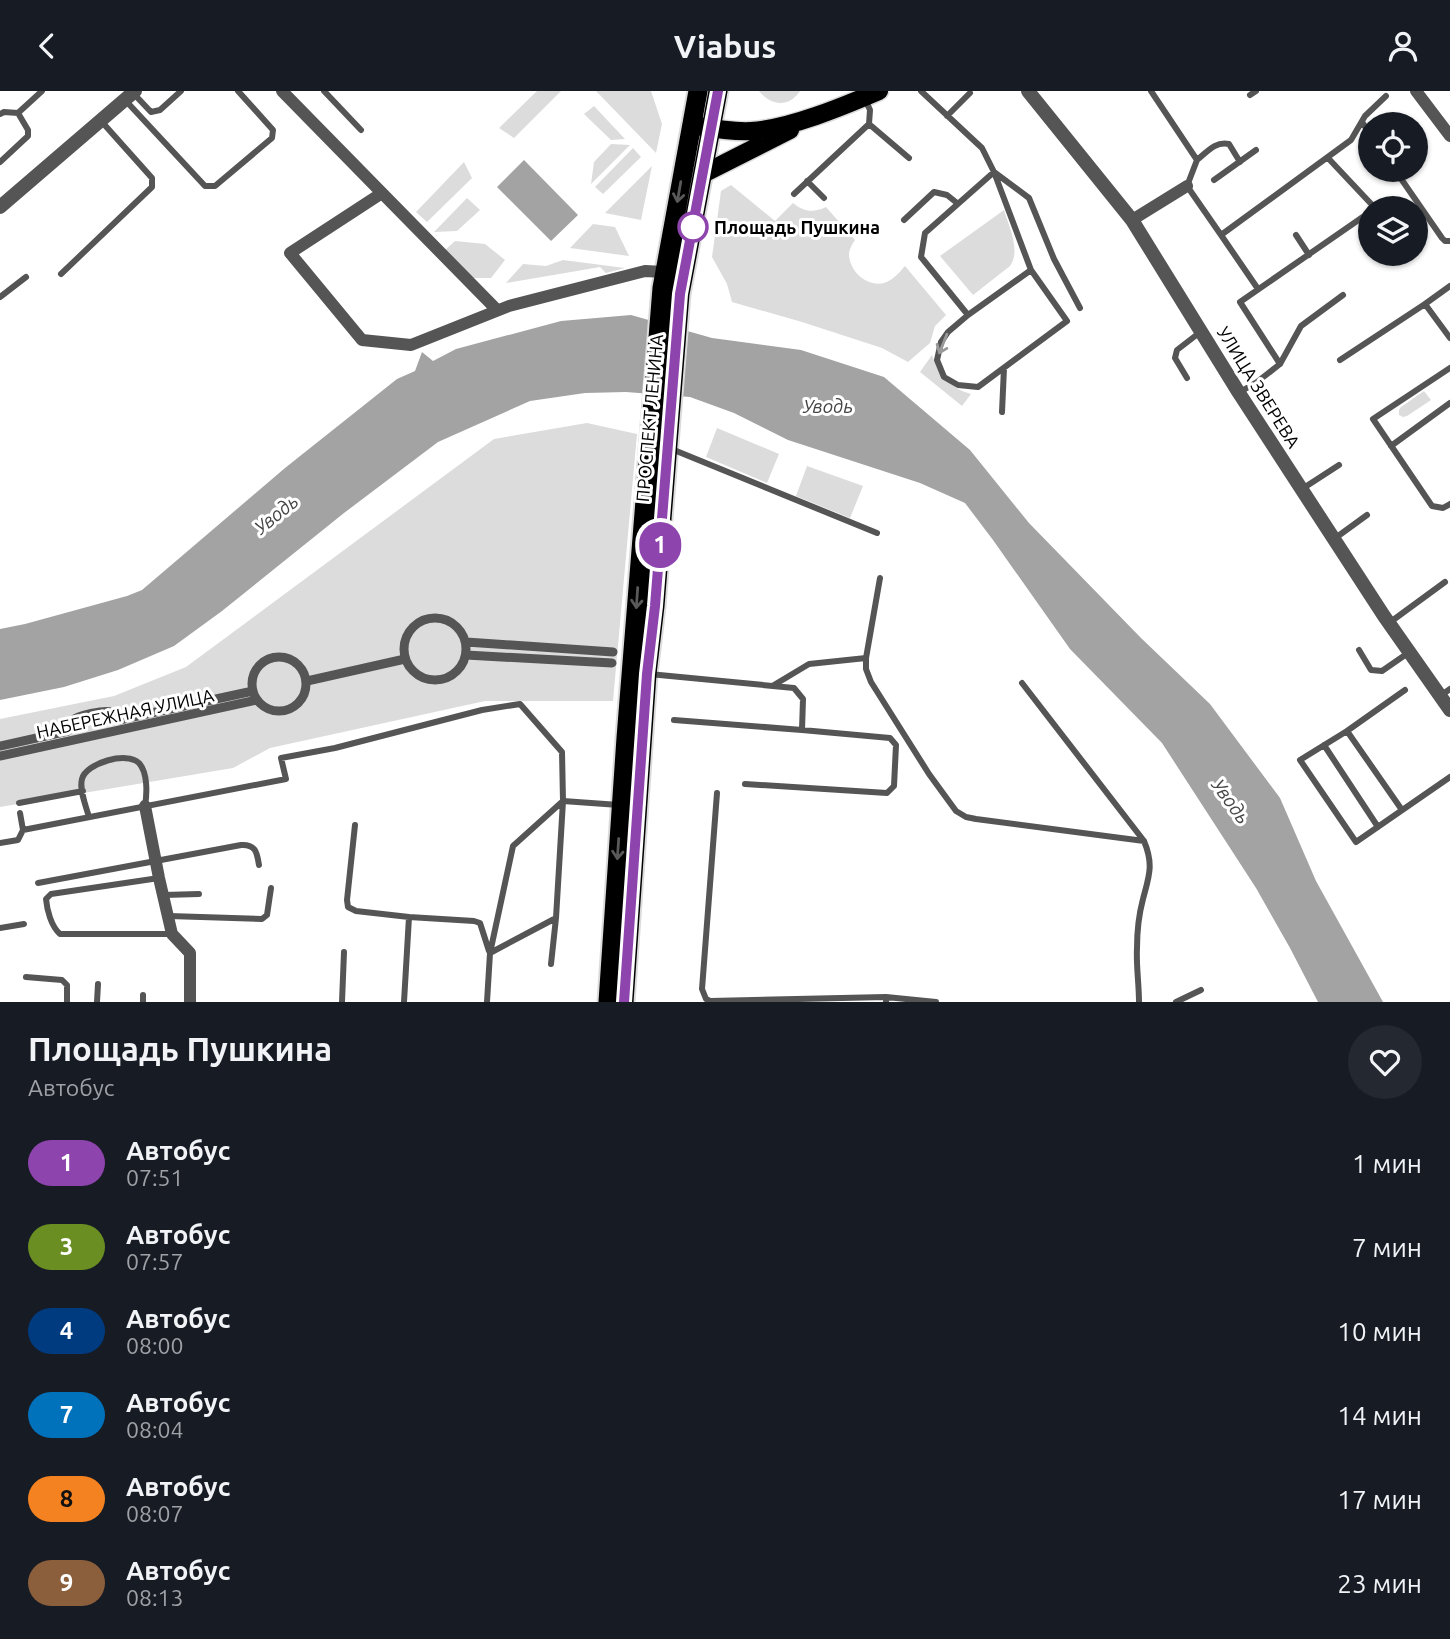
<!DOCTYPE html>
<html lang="ru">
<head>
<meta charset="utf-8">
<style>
	:root { --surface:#171b24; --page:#242831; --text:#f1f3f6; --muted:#9ea1a6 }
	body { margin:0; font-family:Ubuntu,sans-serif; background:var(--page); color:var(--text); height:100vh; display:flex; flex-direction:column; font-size:26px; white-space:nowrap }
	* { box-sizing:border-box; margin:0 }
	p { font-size:23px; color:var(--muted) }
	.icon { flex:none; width:38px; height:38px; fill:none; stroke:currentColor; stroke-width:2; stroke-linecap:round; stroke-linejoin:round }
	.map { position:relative; height:911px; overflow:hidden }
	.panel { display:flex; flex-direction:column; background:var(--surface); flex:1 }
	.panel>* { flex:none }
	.badge { padding:0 14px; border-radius:23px; font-size:24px; line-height:46px }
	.buttons { position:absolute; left:1358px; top:21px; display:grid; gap:14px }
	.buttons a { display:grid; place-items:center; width:70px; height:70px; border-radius:50%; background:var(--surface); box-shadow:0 2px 5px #0004; font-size:35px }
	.map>.badge { position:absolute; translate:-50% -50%; box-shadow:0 0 0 4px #fff }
	.round { display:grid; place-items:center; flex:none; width:74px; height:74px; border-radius:37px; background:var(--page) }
	.summary { display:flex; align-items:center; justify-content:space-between; height:119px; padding:0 28px }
	h1 { font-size:33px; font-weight:700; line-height:52px }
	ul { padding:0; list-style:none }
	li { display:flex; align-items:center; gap:21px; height:84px; padding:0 28px }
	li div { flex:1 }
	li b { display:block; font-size:26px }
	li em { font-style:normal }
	li .badge { min-width:77px; font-weight:700; text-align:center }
	header { display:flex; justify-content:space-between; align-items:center; height:91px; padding:0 28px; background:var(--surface); font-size:32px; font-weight:700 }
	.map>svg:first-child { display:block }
</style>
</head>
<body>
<header><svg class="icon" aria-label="back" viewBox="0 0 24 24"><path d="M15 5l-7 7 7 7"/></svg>Viabus<svg class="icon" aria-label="person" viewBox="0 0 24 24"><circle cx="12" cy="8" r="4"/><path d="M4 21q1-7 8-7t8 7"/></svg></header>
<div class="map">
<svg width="1450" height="911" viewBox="0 0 1450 911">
	<rect width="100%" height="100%" fill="#fff"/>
	<path fill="#dcdcdc" d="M537,0H561L514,47L499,37Z
		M596,0H651L662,33L656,62Z
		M759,0H800C789,17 771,15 759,0Z
		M594,15L625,48L611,49L584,23Z
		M611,53L630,54L591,93L594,71Z
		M633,57L641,66L603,103L595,96Z
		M464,71L472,87L427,131L416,121Z
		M652,75L641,129L605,122Z
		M731,94L775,130L793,112C804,121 813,122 826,116L855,149C852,154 849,158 849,164C850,181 867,196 884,192C893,189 899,182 905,175L946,224L935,235L930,252L908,271L882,257L802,231L732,211L727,193L712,166L721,100Z
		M467,107L480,119L457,140L434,141Z
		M1004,119C1009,136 1021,160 1010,175L973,204L940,165Z
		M593,133L615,136L629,165L570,157Z
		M455,150L485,153L505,169L491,187H470L444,160Z
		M563,169L625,177L606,182L600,176L506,192L523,173L546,175Z
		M932,264C939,284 950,297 971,303L962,315L920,281Z
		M1424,300L1431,309L1407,325L1403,326L1399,324V319L1401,316Z
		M587,332L637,343L613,610H485L270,657L233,677L0,716V628L114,605L186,576L494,348Z
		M717,337L779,363L767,392L706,366Z
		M807,375L863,395L850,427L796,405Z"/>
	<path fill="#a3a3a3" d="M524,69L578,124L551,150L497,96Z
		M631,224L712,247L801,259L884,286L970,359L1029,432L1141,547L1210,613L1280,707L1316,790L1383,911H1318L1290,857L1256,797L1162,652L1070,558L993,449L965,412L920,392L788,349L734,322L690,306L626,301L585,302L530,310L438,351L344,422L222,520L174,555L118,579L64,596L0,609V538L25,533L127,505L142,499L285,377L397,288L415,280L422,261L433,270L456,258L561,230Z"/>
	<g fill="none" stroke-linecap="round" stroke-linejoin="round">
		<defs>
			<path id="primary" d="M697,35C715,38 733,41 751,40C789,38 844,15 879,0
				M703,83L790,39"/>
			<path id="trunk" d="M608,911L626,647L662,197L698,0
				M624,911L647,583L655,515L680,203L718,0"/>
		</defs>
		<use href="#primary" stroke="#dbdbdb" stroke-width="21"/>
		<use href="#trunk" stroke="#dbdbdb" stroke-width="23"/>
		<path stroke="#555" stroke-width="6" d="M324,0L361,39
			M921,0L982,57L994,81L1031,179L1067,230L978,296L958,294L944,286L937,269L941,251L948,241L968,224L1031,179
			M1151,0L1197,69L1187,95L1221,144L1351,49L1365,25L1386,5
			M133,2L151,21L160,19L181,0
			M1250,4L1256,0
			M126,10L205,95H215L272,47L273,39L238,0
			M0,23L4,21L18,22
			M947,25L970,2
			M1362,31L1370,43
			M869,33L909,67
			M1328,67L1375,117
			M1197,69C1207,61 1215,50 1229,53L1240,71
			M0,71L28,45V39L18,22L42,0
			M1395,79L1442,147L1445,150H1450
			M1214,89L1256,59
			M807,90L824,107
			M794,103L869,33L870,19L865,8
			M904,129L934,101L947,104L957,112
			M1221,144L1258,198
			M1296,144L1309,164
			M61,183L152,96V87L102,31
			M0,206L26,186
			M1425,213L1450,195
			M968,224L921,166L925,142L994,81L1029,107L1054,168L1080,217
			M1340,269L1425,213L1450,247
			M1280,273L1301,235L1343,204
			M1450,277L1373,328L1432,415L1443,417L1450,413
			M1187,287L1175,267L1177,259L1199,242
			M1240,301L1257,291L1280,273L1240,211L1370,121
			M1002,321L1004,277
			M1391,355L1450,312
			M669,357L877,442
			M1302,398L1339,374
			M1334,448L1367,424
			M880,487L866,567V578L871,591L929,683L956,720L966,726L976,728L1144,750
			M1389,532L1445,491
			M1359,559L1371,579L1382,580L1408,562
			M649,583L794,597L803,608L802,639L674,629
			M1022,592L1144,750C1154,774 1149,785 1143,808C1139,823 1137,841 1137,857C1136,874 1139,893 1139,911
			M774,594L809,573L866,567
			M1440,605L1450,598
			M1347,640L1405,599
			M1324,654L1378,736
			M745,693L887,702L894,695L896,654L890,647L802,639
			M717,702L702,898L706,908L710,910L886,906
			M19,712L83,700
			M1402,719L1347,640L1300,669L1356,751L1450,686
			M20,722L23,739
			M89,726C86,715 79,699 82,688C86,672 127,660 139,672C148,682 147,703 145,715
			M355,734L347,809L348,816L356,820L409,826
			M0,752L18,749L23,739L286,688L281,667L335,657L482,619L520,613L562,661L563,710L556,827L490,862
			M159,787L51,803L46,808C47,819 51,835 60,843H172
			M38,792L241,754C256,753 257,762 259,774
			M164,804L199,803
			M169,825L262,828L267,824L271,797
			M0,837L24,833
			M551,873L556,827
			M26,886L62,889L67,894V911
			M97,911L98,893
			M143,911V904
			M342,911L344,861
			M404,911L409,826L474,830L480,832L489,860
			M487,911L490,862L513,755L563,710L619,714
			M886,911V906L936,911
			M1176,911L1201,899"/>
		<path stroke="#555" stroke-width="9" d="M404 558a31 31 0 1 1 62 0a31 31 0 1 1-62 0Z
			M466,551L613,561
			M466,564L612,572
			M252 593a27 27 0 1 1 54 0a27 27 0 1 1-54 0Z
			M307,590L405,568
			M0,655L68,640C69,636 69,633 72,630C77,624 105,619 111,621C116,623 117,626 119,629L253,600
			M0,665L257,609"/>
		<path stroke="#555" stroke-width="12" d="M282,0L382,102
			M1416,0L1450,45
			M1132,129L1187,95
			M497,219L382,102L290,162L362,249L411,254L509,215L645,180L664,181
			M145,715L159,787L172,843L190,862V911"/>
		<path stroke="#555" stroke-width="14" d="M1028,0L1132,129L1239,302L1384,525L1450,619
			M0,116L135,0"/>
		<use href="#primary" stroke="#000" stroke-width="18"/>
		<use href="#trunk" stroke="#000" stroke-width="19"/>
	</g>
	<defs><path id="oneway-shaft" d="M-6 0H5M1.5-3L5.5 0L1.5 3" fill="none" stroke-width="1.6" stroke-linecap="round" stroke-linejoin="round" transform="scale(1.75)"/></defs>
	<g stroke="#595959">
		<use href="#oneway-shaft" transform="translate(679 101) rotate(100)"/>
		<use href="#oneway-shaft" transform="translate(637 507) rotate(94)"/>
		<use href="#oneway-shaft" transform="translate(618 758) rotate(94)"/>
	</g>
	<use stroke="#999" href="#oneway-shaft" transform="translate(943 253) rotate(112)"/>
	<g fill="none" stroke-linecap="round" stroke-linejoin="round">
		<defs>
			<path id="line" d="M624,911L647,583L655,515L680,203L718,0"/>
		</defs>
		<use href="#line" stroke="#fff" stroke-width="16"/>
		<use href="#line" stroke="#8e44ad" stroke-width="10"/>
	</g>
	<circle fill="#fff" stroke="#8e44ad" stroke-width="3.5" cx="693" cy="136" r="14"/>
	<g text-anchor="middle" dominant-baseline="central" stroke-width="6" stroke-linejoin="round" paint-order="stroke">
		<g font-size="18" font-weight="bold" fill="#000" stroke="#fff" text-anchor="start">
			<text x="714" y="136">Площадь Пушкина</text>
		</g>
		<g font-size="18" fill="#000" stroke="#fff">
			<text transform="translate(1259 296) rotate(58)">УЛИЦА ЗВЕРЕВА</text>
			<text transform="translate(649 327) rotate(-85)">ПРОСПЕКТ ЛЕНИНА</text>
			<text transform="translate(125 622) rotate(-12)">НАБЕРЕЖНАЯ УЛИЦА</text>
		</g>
		<g font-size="19" font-style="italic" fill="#444" stroke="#fff">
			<text x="828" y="315">Уводь</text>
			<text transform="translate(276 423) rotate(-39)">Уводь</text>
			<text transform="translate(1231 710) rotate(54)">Уводь</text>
		</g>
	</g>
</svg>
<div class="buttons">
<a><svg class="icon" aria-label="locate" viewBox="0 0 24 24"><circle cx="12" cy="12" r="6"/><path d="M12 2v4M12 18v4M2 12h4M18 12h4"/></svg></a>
<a><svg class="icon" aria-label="layers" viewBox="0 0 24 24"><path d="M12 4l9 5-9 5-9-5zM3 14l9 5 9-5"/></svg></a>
</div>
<b class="badge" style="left:660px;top:454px;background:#8e44ad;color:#fff">1</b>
</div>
<section class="panel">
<div class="summary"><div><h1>Площадь Пушкина</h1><p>Автобус</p></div><a class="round"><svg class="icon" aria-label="heart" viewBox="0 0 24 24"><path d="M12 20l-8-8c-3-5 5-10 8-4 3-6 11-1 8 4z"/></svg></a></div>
<ul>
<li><span class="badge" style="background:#8e44ad;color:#fff">1</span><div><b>Автобус</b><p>07:51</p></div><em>1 мин</em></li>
<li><span class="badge" style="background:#6b8e23;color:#fff">3</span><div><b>Автобус</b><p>07:57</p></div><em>7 мин</em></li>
<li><span class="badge" style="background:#003b80;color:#fff">4</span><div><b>Автобус</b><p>08:00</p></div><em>10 мин</em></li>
<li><span class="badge" style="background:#0072bc;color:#fff">7</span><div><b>Автобус</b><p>08:04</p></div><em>14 мин</em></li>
<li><span class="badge" style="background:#f58220;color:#111">8</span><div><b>Автобус</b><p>08:07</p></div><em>17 мин</em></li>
<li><span class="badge" style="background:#8b5e3c;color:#fff">9</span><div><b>Автобус</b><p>08:13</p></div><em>23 мин</em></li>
</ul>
</section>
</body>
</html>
